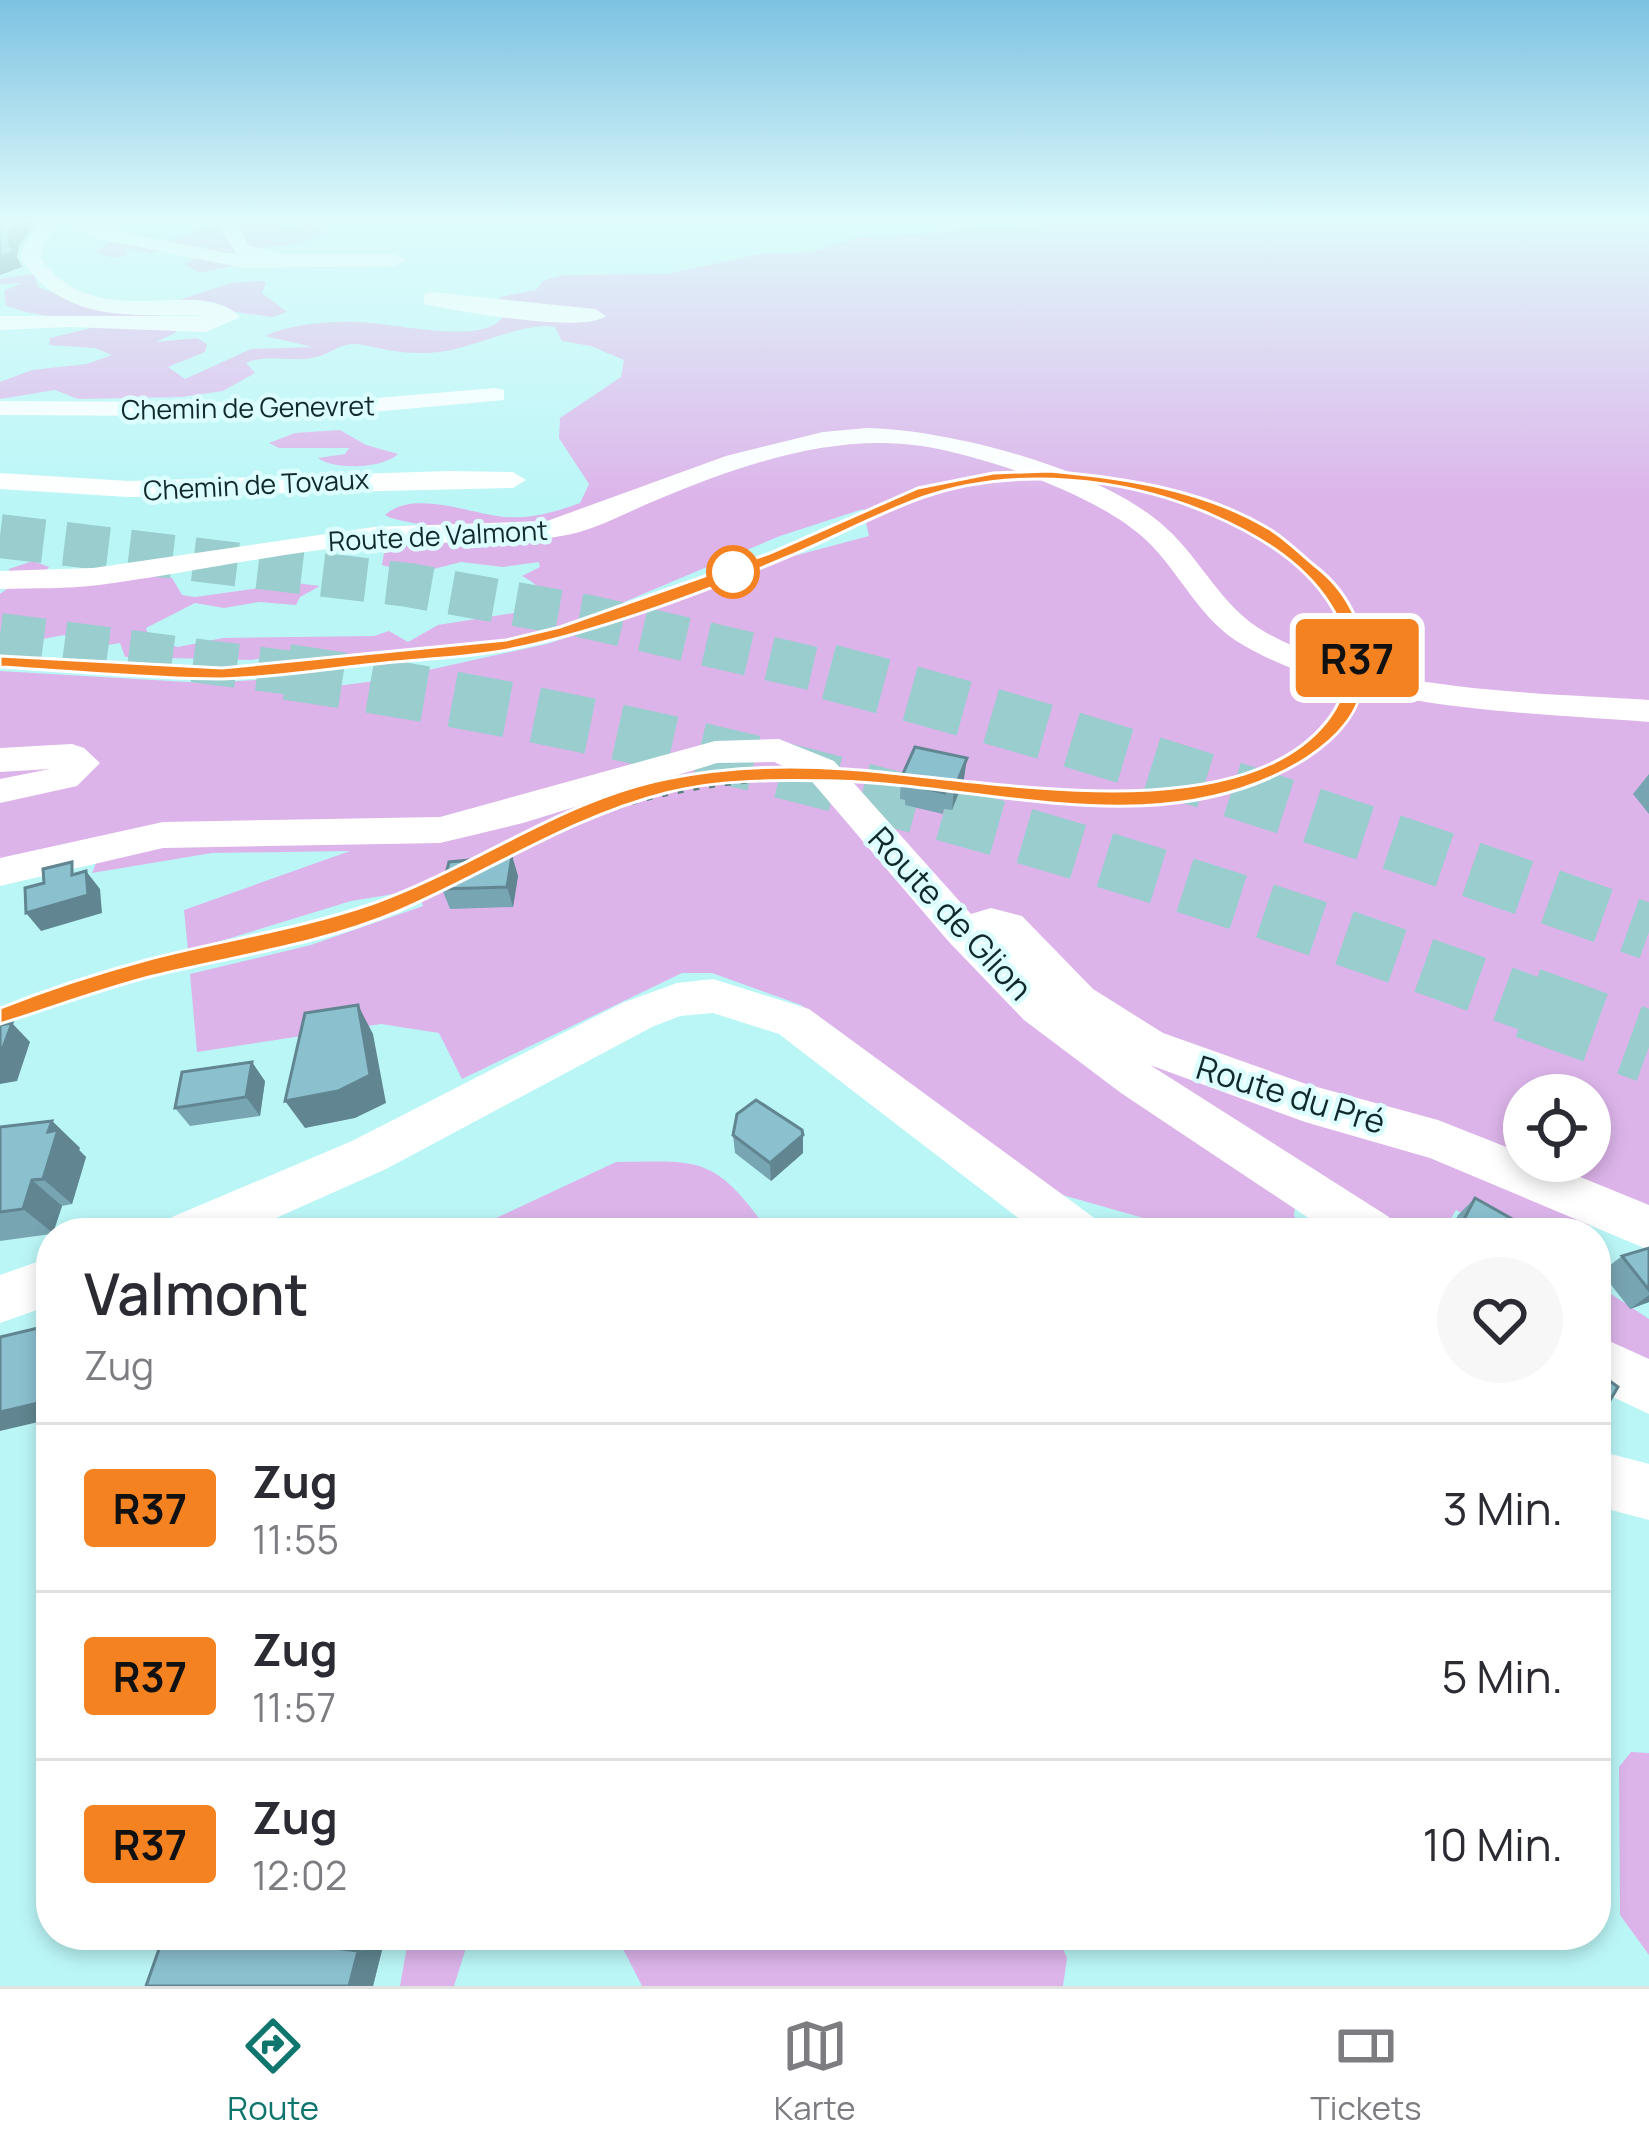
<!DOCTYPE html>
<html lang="de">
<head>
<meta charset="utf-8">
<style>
	:root { --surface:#fff; --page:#f7f7f7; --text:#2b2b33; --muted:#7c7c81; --line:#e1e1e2; --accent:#0f766e }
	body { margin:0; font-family:Manrope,sans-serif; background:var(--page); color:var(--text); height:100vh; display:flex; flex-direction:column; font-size:45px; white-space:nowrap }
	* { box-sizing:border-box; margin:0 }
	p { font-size:39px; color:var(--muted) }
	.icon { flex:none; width:66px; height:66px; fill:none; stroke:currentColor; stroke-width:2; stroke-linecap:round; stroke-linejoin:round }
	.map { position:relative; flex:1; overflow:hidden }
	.drawer { position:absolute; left:36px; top:1218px; width:1575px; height:732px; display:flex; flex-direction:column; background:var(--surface); border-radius:48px; box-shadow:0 6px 18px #0003 }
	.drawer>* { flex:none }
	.badge { padding:0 24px; border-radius:9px; font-size:42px; line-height:78px }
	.controls { position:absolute; left:1503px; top:1074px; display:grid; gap:24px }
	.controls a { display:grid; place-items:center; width:108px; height:108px; border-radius:50%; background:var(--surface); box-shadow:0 6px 18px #0003; font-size:60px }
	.map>.badge { position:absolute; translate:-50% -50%; box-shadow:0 0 0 6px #fff }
	.round { display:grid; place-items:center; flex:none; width:126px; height:126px; border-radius:63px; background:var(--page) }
	.head { display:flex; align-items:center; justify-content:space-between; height:204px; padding:0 48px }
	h1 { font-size:57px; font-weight:600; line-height:90px }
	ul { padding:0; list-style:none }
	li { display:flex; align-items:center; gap:36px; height:168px; padding:0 48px; border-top:3px solid var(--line) }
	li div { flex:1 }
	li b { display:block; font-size:45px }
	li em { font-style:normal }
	li .badge { min-width:132px; font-weight:700; text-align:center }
	.tab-bar { display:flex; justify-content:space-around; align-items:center; height:168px; border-top:3px solid var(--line); background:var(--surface); font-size:33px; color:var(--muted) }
	.tab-bar a { display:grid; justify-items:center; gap:6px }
	.tab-bar .current { color:var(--accent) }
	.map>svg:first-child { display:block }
</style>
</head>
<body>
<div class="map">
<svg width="1649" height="1986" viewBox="0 0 1649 1986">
	<rect width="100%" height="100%" fill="#bbf6f7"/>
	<path fill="#dcb4ea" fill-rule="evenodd" d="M221,222H281L280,229L321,222L314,227L326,232C298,251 257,243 225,255L232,266L199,273L184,264L209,252L204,246L148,253L129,248L124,251L128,255L114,258L95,253C105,240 140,233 155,236L149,242H164Z
		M1077,222H1649V1230L1609,1223L1501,1233L1456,1210L1442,1233C1397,1233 1389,1225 1354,1199L1295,1205L1294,1216L1309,1233H1196L1059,1194L801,1005L712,973H682L462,1079L439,1033L381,1024L197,1052L190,974L311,945L423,906L418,890L351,901L188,951L184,910L350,851L212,853L92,873L98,858L0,884V671L204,683L271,679L313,689L383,680L547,644L665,606L790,557L869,536L863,509L780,536L610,608L523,639L448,648L326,656L300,652L251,660L125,657L120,643L82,649L64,635L0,647V594L8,588L9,569L33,561L49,567L44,573L164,575L172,578L182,595L195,597L296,583L320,586L300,597L296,605L259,602L224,608L195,603L146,628L150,640L178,647L223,638L374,636L389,631L408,642L438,625L520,612L553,619L557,615C553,598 537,584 522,576L540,567L539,562L503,567L461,562L414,574L382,565L384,553C427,531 477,552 522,538C495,533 399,525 385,515C414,489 470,514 505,517C532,519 555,512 580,503L589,484L559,438L560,418L621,377L624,360L591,346L562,341L555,327C529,321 476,346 446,351C416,356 391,351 363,345C343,341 335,351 320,356C296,364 268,353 246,363L255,373L223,391L182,397L78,399L55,390L0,399V382L32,370L87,364L112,355L95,348L49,345L50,338L91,328C63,313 33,318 6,305L4,291L22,283L0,284V279L34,274L38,287L74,301L157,313L177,332L156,342L197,338L207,344L205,352L168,367L185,379L251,349L313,347L265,336C291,324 329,321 357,322C389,322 482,346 502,318L500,297L536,290L544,280L565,275L667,274L760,254L812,252L858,238ZM1524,1095H1590V1161H1524Z
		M261,281L266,282L262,293L287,312L272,317L170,303L231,283Z
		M340,430L366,445L398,454C382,469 334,470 318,458L345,454L349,448H279L269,443L295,433Z
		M616,1162C689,1162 711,1153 758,1217L759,1233H464Z
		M1596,1284L1649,1319V1359L1596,1345Z
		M1631,1752L1649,1753V1955L1620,1915L1619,1767Z
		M409,1935H470L454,1986H400Z
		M616,1935H1057L1067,1958L1063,1986H642Z"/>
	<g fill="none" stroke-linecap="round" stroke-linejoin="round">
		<path stroke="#99cdce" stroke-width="44" stroke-dasharray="44 21" stroke-linecap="butt" d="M0,536L408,585L589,617L841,675
			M0,635L307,675"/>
		<path stroke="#99cdce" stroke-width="56" stroke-dasharray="56 28" stroke-linecap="butt" d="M287,672C714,734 1132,857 1536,1006
			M829,672C1108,744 1379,835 1649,932"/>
		<path stroke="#99cdce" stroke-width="72" stroke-dasharray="72 36" stroke-linecap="butt" d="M1528,1003L1649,1047"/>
		<path fill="#fff" fill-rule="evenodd" d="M40,222H59L43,247L41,259C97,337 198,273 240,317L206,332L69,327L0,330V316H210C137,313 67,327 21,259L23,247Z
			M71,222H95L106,229L237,255L217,222H237L248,245L281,254H395L405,260L395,266L244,268L93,238Z
			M432,292L595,309L606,316C583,334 457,311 424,304V294Z
			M495,388L504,390V400L318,417L0,415V401L318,403Z
			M867,428C952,430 1101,469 1165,527C1202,560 1221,607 1265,632C1372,692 1529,692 1649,700V722C1522,712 1355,710 1243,645C1199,620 1181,573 1146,540C1098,495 986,456 922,446C832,433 741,465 659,499C629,511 598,529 567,535C505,547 439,540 377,544C284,551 192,573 99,585C67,589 33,588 0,589V571L93,568L374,527L547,521L726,456L823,432Z
			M449,471L513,472L526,480L513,488L128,497L0,489V473L128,481Z
			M779,739L834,761L971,914L991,908L1022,916L1093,989L1163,1033L1306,1084L1438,1120L1524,1154V1161H1541L1649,1205V1250L1430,1158L1305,1122L1150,1065L1389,1217L1397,1233H1331L1121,1093L1024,1020L949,942L808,777L774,762L717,763L523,823L440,843L163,848L0,886V858L163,822L440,817L715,741Z
			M72,744L84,748L100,763L77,786L0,803V779L50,769L0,772V748Z
			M713,979L809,1009L1093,1217L1101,1233H1038L779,1034L713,1013L680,1016L652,1027L386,1169L242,1233H164L172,1217L352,1141L622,1003L677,983Z
			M51,1257V1305L0,1323V1275Z
			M1596,1335L1649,1359V1414L1596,1389Z
			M1596,1450L1649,1464V1520L1596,1506Z"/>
		<path stroke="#597f80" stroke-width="6" stroke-dasharray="4.5 8" stroke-linecap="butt" d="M0,661L222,673L472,651L566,630L776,556L841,528"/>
		<path stroke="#597f80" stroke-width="8" stroke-dasharray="6 10" stroke-linecap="butt" d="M211,672H229
			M526,841C647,784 748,773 880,776
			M28,1006L189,957L324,927L413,897"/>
		<path stroke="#597f80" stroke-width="10" stroke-dasharray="8 14" stroke-linecap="butt" d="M0,1014L38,1003"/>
	</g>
	<path fill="#78a5b2" d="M1649,774V814L1633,794Z
		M901,778L964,779L952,810L944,809L943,814L905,805V800L900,799Z
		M512,856L518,876L513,907L450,909L442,889Z
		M265,1081L260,1116L190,1126L175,1108Z
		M52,1121L80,1148L79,1150L86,1157L72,1204L62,1206L53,1233L51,1234L0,1241V1127Z
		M733,1135L803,1153L771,1181L735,1153Z
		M1475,1198L1537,1233H1449L1458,1215Z
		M1649,1248V1302L1630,1309L1601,1272L1622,1256Z
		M164,1935H355L352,1943L383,1946L373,1986H146Z"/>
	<path fill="#618691" d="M19,222H37L19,246L17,257L22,267L0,275V257L9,243L11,231Z
		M967,758L964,779L952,810L954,790Z
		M512,856L518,876L513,907L507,887Z
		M86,871L100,889L102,913L41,931L26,913Z
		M358,1005L373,1034L386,1103L355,1118L305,1128L285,1101Z
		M12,1023L30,1042L17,1081L0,1084V1056Z
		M252,1062L265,1081L260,1116L246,1097Z
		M52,1121L80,1148L79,1150L86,1157L72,1204L43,1179L48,1132Z
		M803,1135V1153L771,1181L770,1163Z
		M32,1180L62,1206L53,1233L23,1209Z
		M1649,1295V1302L1630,1309Z
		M51,1400V1419L0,1431V1412Z
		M329,1935H355L352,1943L326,1947Z
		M383,1946L373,1986H349L358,1951Z"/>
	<path fill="#8bc0cf" stroke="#618691" stroke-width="3" d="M3,222H19L11,231L9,243L14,252L0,257V224Z
		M915,747L967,758L954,790L947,788L945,793L906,784L908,780L901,778Z
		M512,856L507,887L442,889L449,862Z
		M72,862V875L86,871L88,895L26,913L25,888L44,883L43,869Z
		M358,1005L370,1075L338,1091L285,1101L305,1013Z
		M12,1023L0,1056V1025Z
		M252,1062L246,1097L175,1108L182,1072Z
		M756,1100L802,1130L803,1135L770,1163L733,1135L737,1114Z
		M52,1121L48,1132L58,1130L43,1179L32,1180L23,1209L0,1212V1127Z
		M1475,1198L1537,1233H1457Z
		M1649,1248V1290L1622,1256Z
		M51,1325V1400L0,1412V1337Z
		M1596,1371L1618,1387L1596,1424Z
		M164,1935H329L326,1947L358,1951L349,1986H146Z"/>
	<linearGradient id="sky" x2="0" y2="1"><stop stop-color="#7dc2e2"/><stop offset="0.44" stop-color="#e0fbfb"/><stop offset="1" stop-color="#e0fbfb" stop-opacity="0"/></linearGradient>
	<rect width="1649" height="500" fill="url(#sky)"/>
	<path fill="#f58220" stroke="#fff" stroke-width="3" d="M1050,471C1125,478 1202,489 1268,528C1286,538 1302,556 1319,569C1351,595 1369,636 1364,677C1361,714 1336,739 1307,758C1167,848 989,785 836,781C781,780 719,779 666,793C571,817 489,872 399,911C322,944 235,956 153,976C102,989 51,1008 0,1024V1008C43,991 94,974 146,960C222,940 300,929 374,903C475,867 564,798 671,778C727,767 789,765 846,769C974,777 1235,835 1326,722C1352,690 1353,649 1335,613C1309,565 1260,536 1212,515C1126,477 1014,466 924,497C879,513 835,537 790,556C707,591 600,631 512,649C474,657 434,658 395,662C337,667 278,678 220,679C147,679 73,671 0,667V656L222,668L506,640L560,627L770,553L918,488L993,473Z"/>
	<circle fill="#fff" stroke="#f58220" stroke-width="6" cx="733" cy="572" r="24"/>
	<g text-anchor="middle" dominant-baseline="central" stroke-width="9" stroke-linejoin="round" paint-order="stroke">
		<g font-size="27" fill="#12292a" stroke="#dcfefe">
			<text transform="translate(248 407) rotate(-1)">Chemin de Genevret</text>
			<text transform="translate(256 484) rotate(-3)">Chemin de Tovaux</text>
			<text transform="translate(438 535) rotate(-3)">Route de Valmont</text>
		</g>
		<g font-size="33" fill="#12292a" stroke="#dcfefe">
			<text transform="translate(951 913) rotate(47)">Route de Glion</text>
			<text transform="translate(1291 1094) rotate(17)">Route du Pré</text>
		</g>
	</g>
</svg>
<div class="controls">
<a><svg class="icon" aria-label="locate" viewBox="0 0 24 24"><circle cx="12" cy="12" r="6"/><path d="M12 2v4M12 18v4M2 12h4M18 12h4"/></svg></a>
</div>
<b class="badge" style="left:1357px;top:658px;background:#f58220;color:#111">R37</b>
<section class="drawer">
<div class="head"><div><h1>Valmont</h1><p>Zug</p></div><a class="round"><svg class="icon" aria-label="heart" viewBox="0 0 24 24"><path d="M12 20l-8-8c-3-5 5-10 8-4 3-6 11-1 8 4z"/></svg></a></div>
<ul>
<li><span class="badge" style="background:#f58220;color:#111">R37</span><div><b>Zug</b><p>11:55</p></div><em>3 Min.</em></li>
<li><span class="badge" style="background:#f58220;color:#111">R37</span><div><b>Zug</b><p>11:57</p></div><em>5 Min.</em></li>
<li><span class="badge" style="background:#f58220;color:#111">R37</span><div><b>Zug</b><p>12:02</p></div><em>10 Min.</em></li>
</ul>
</section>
</div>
<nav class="tab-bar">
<a class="current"><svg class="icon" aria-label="directions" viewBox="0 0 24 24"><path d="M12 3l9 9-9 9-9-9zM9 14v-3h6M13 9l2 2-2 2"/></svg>Route</a>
<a><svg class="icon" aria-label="map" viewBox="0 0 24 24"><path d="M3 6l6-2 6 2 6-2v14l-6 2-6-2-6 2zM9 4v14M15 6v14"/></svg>Karte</a>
<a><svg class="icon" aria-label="tickets" viewBox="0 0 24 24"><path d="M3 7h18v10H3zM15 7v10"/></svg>Tickets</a>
</nav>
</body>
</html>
